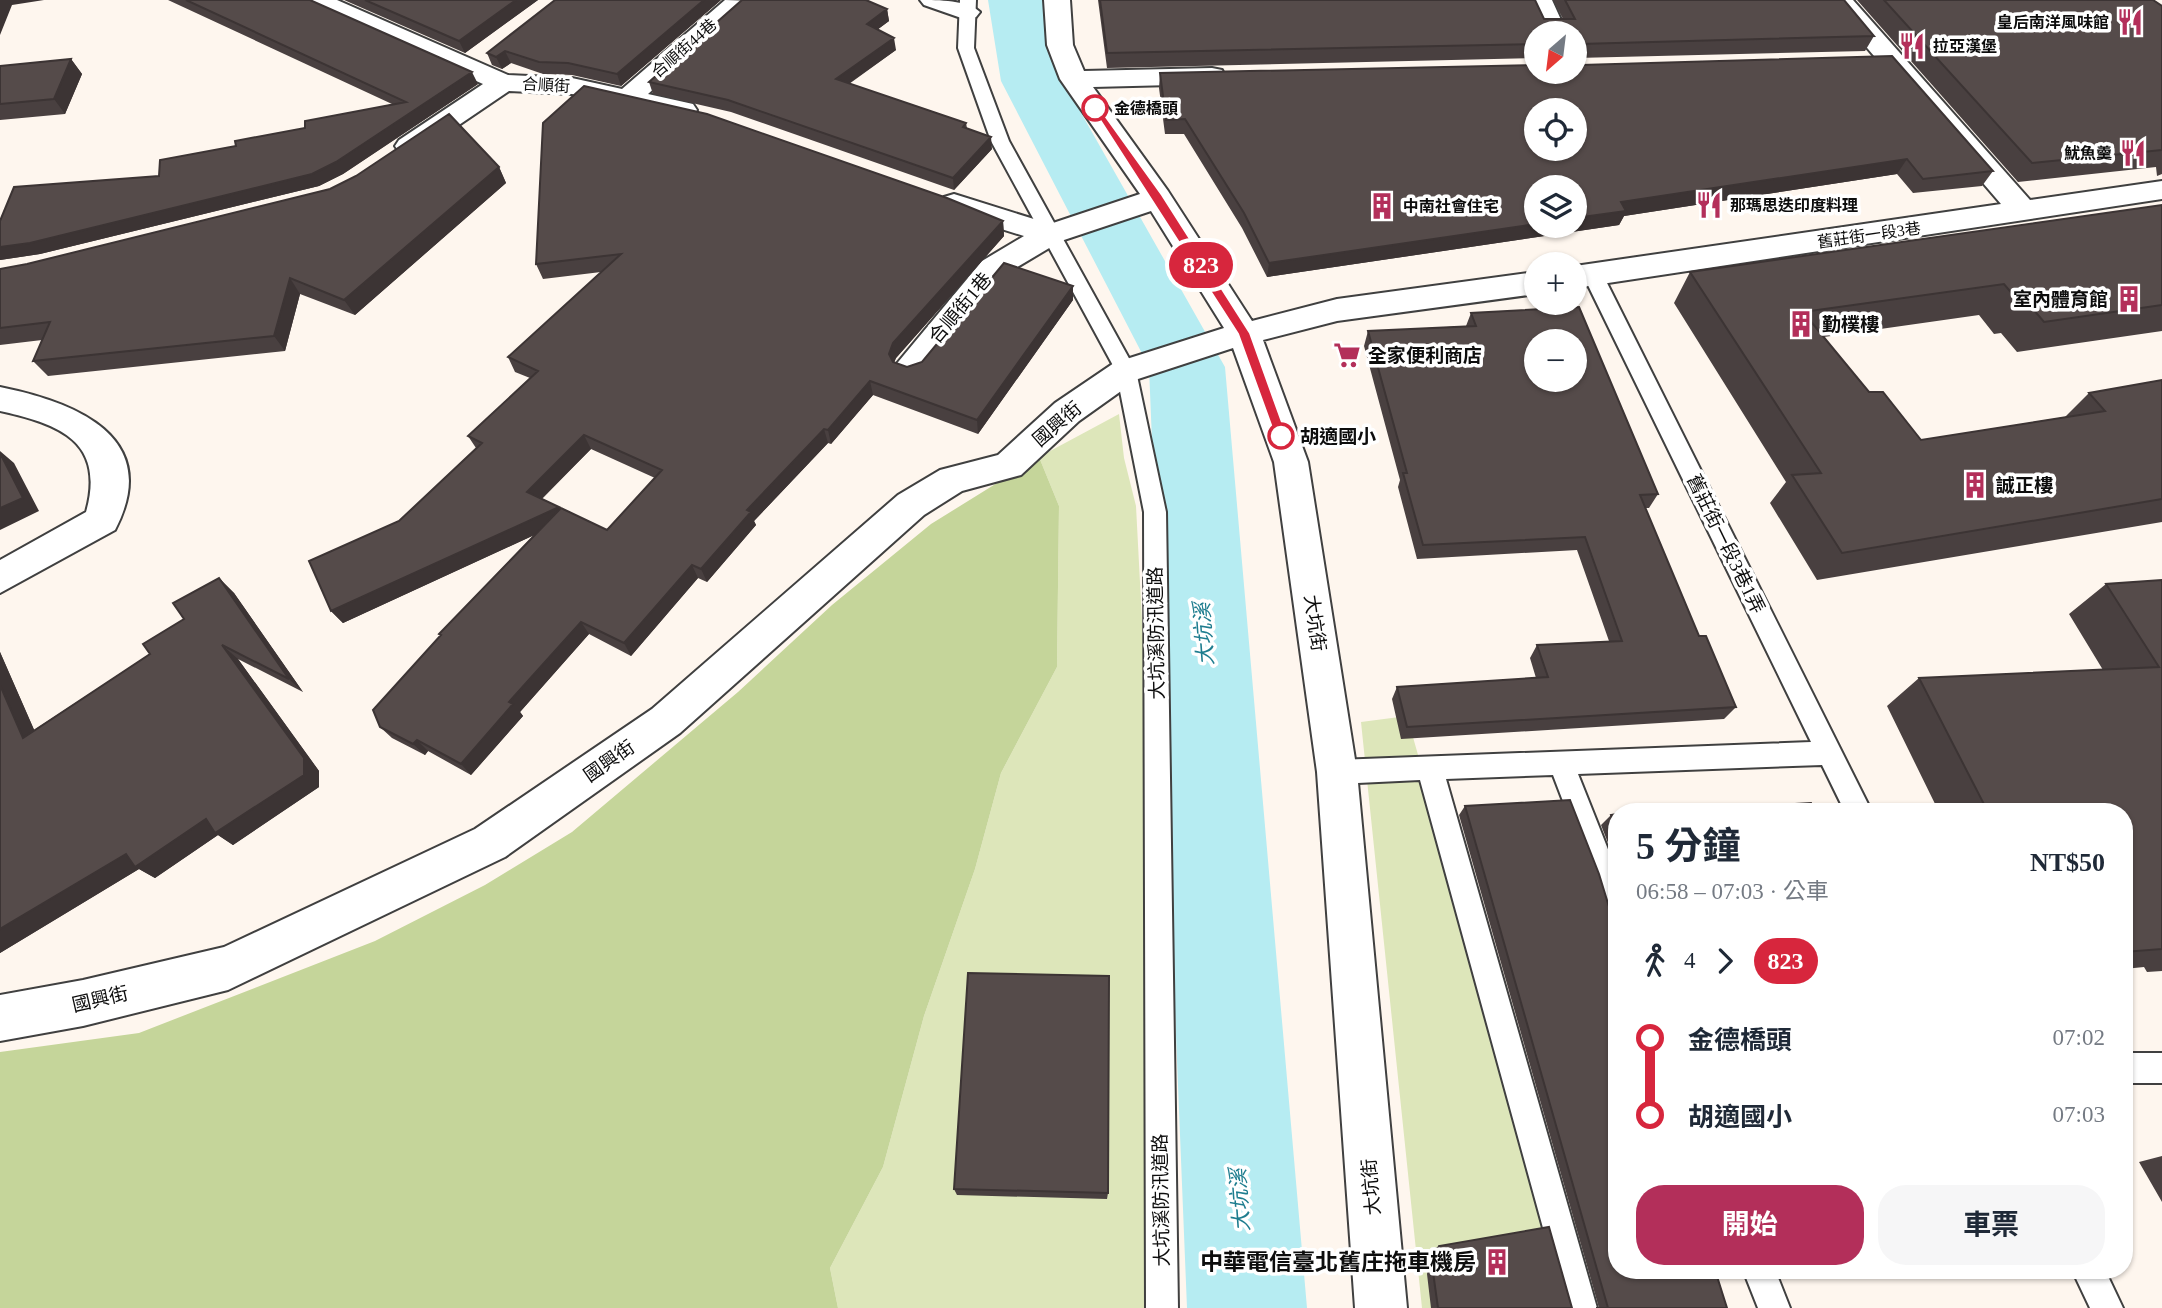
<!DOCTYPE html>
<html lang="zh-TW">
<head>
<meta charset="utf-8">
<style>
	:root { --surface:#fff; --page:#f6f6f7; --text:#1f2937; --muted:#747a83; --accent:#b32f5a }
	body { margin:0; font-family:"Times New Roman","Noto Sans TC",serif; background:var(--page); color:var(--text); height:100vh; display:flex; flex-direction:column; font-size:26px; white-space:nowrap }
	* { box-sizing:border-box; margin:0 }
	p { font-size:23px; color:var(--muted) }
	.icon { flex:none; width:38px; height:38px; fill:none; stroke:currentColor; stroke-width:2; stroke-linecap:round; stroke-linejoin:round }
	.map { position:relative; flex:1; overflow:hidden }
	.sheet { position:absolute; left:1608px; top:803px; width:525px; height:476px; display:flex; flex-direction:column; background:var(--surface); border-radius:28px; box-shadow:0 2px 5px #0004 }
	.sheet>* { flex:none }
	.badge { padding:0 14px; border-radius:23px; font-size:24px; line-height:46px }
	.needle { width:46px; rotate:208deg }
	.fabs { position:absolute; left:1524px; top:21px; display:grid; gap:14px }
	.fabs a { display:grid; place-items:center; width:63px; height:63px; border-radius:50%; background:var(--surface); box-shadow:0 2px 5px #0004; font-size:35px }
	.map>.badge { position:absolute; translate:-50% -50%; box-shadow:0 0 0 4px #fff }
	.legs { display:flex; align-items:center; gap:10px; height:77px; padding:0 28px; font-size:23px }
	.legs p { margin-inline-start:auto }
	.headline { display:flex; align-items:center; justify-content:space-between; height:119px; padding:0 28px }
	h1 { font-size:38px; font-weight:700; line-height:52px }
	.button { display:flex; gap:14px; margin-top:auto; padding:14px 28px }
	.button a { flex:1; height:80px; border-radius:28px; background:var(--accent); color:#fff; font-size:28px; font-weight:700; line-height:80px; text-align:center }
	.button a+a { background:var(--page); color:var(--text) }
	ul { padding:0 28px; list-style:none }
	li { display:flex; align-items:center; gap:24px; height:77px; font-size:26px }
	li i { display:grid; place-items:center; width:10px; height:100%; margin:0 9px; background:currentColor }
	li i::after { content:''; width:18px; height:18px; margin:-9px; border:5px solid; border-radius:50%; background:var(--surface) }
	li p { margin-inline-start:auto }
	li:first-child i { background:linear-gradient(#0000 50%,currentColor 0) }
	li:last-child i { background:linear-gradient(currentColor 50%,#0000 0) }
	.map>svg:first-child { display:block }
</style>
</head>
<body>
<div class="map">
<svg width="2162" height="1308" viewBox="0 0 2162 1308">
	<rect width="100%" height="100%" fill="#fef6ee"/>
	<path fill="#dde6ba" d="M1119,414L1124,458L1136,506L1144,659L1148,1007L1147,1308H838L830,1268L883,1167L924,1016L975,869L1001,773L1057,667L1059,506L1039,457Z
		M1407,716L1552,1228L1431,1308H1422L1361,722Z"/>
	<path fill="#c5d59a" d="M1039,457L1059,506L1057,667L1001,773L975,869L924,1016L883,1167L830,1268L838,1308H0V1052L139,1033L375,941L485,885L572,832L738,692L832,605L931,524Z"/>
	<g fill="none" stroke-linecap="round" stroke-linejoin="round">
		<path fill="#b6ecf2" fill-rule="evenodd" d="M988,0H1046L1063,81L1225,367L1307,1308H1187L1149,367L1001,81Z"/>
		<defs>
			<path id="service" d="M960,0H976L974,48L1009,141L1136,371L1166,512L1178,1308H1146L1144,512L1116,371L991,141L958,48Z
				M1593,268L1603,275L1872,812H1845L1822,765L1578,774L1617,872V920L1607,916L1553,775L1446,779L1597,1308H1565L1420,780L1337,784L1328,780L1324,772L1328,764L1337,760L1811,742L1583,275Z
				M2124,1053H2162V1083H2124Z
				M1743,1270H1775L1790,1308H1758Z
				M2072,1270H2105L2123,1308H2090Z"/>
			<path id="minor" d="M303,0H337L508,75L572,78L622,89L725,0L752,1L648,94L693,104L697,110L693,116L683,118L572,94L509,91L419,152L409,155L399,152L395,146L399,140L483,84L307,5Z
				M920,0C938,0 968,0 980,12L976,17L967,20L924,5Z
				M1044,0H1070L1073,45L1084,71L1212,68L1222,70L1225,76L1222,82L1212,84L1093,87L1168,191L1252,321L1337,299L1536,272V294L1337,321L1263,340L1308,462L1357,772L1407,1308H1355L1317,772L1274,462L1233,348L1138,379L1079,421L1021,475L962,491L924,515L680,733L505,857L228,990L83,1026L0,1041V995L83,980L224,947L475,829L652,709L898,495L940,470L998,455L1055,403L1114,363L1224,328L1151,211L1061,241L1004,275L922,375L910,379L898,375L894,367L982,261L1024,236L944,211L939,204L944,197L954,194L1050,224L1140,194L1060,79L1047,45Z
				M1526,0H1552L1567,33H1541Z
				M1826,0H1853L2030,200L2162,181V199L1575,288V266L2001,204Z
				M0,387C74,402 164,436 115,530L0,593V560L86,512C106,441 59,424 0,411Z"/>
		</defs>
		<use href="#service" stroke="#404040" stroke-width="4"/>
		<use href="#minor" stroke="#404040" stroke-width="4"/>
		<use href="#service" fill="#fff" fill-rule="evenodd"/>
		<use href="#minor" fill="#fff" fill-rule="evenodd"/>
	</g>
	<path fill="#494040" fill-rule="evenodd" d="M168,0H310L478,84L343,174L319,186L40,254L0,260V221L159,176L236,146L392,104Z
		M344,0H538L465,53Z
		M721,0L621,86L572,75L543,74L511,63L502,69L492,65L487,53Z
		M1098,0H1535L1544,19H1563L1553,0H1844L1874,36L1865,51L1576,58L1575,62V33H1536V61V58L1107,68Z
		M1857,0H2153L2162,6V174L2157,176L2156,167L2018,182Z
		M887,9L889,21L878,29L896,50L849,84L966,123L967,128L992,149L954,190L731,112L653,94L649,82Z
		M71,59L82,74L65,114L0,120V66Z
		M1581,65L1993,171L1982,186L1913,193L1897,174L1624,216L1619,225L1267,277L1242,228L1184,134H1165L1159,88L1160,73Z
		M543,123L1003,221L1004,236L896,358L894,362L907,367L922,362L1073,286V300L978,434L873,395L831,444L828,443L754,521L756,525L707,582L698,578L631,656L589,634L520,712L523,716L471,775L428,751L425,755L392,738L380,727L440,636L439,634L534,535L343,623L331,611L399,521L476,448L468,436L530,378L515,372L508,357L601,272L543,279L536,264ZM591,449L655,478L607,530L560,509L542,499Z
		M499,167L506,183L355,315L300,294L285,351L48,376L33,361L42,340L0,345V269L27,264Z
		M2162,206V331L2017,352L2001,333L1994,334L1979,315L1824,337L1869,392L1921,440L2065,417L2089,393L2162,380V522L1817,580L1770,503L1786,482L1674,303L1690,272Z
		M1471,313L1658,494L1649,508H1645L1699,636L1736,707L1724,719L1401,739L1392,699L1397,687L1536,678L1530,658L1537,645L1609,641L1577,550L1417,559L1398,487L1400,480L1364,346L1368,331L1466,326Z
		M219,578L234,593L303,692L238,659L319,771V787L233,845L218,835L155,878L139,869L0,953V652L34,730L150,654L184,619Z
		M2162,580V971L2147,972L2144,967L2124,969V812H1939L1887,706L1919,678L2103,670L2069,614L2106,584Z
		M1465,806L1617,1270L1727,1308H1599L1459,815Z
		M1617,814V866L1601,825L1611,815Z
		M2162,1156V1202L2139,1162Z
		M954,1189L1108,1193L1107,1199L957,1195Z
		M1439,1246L1572,1308H1431L1427,1274L1433,1249Z"/>
	<path fill="#3c3434" d="M0,0H44L12,5L0,35Z
		M516,0H538L465,53L459,41Z
		M704,0H721L621,86L617,74Z
		M887,9L889,21L869,36L867,24Z
		M894,38L896,50L838,91L836,79Z
		M505,51L511,63L502,69L496,57Z
		M71,59L82,74L65,114L54,99Z
		M472,72L478,84L343,174L319,186L40,254L0,260V247L312,174Z
		M991,137L992,149L954,190L953,178Z
		M1907,159L1897,174L1624,216L1619,225L1267,277L1269,263L1536,224V226H1575V218L1621,202Z
		M499,167L506,183L355,315L344,300Z
		M1003,221L1004,236L896,358L892,368L889,354L893,343Z
		M290,278L300,294L285,351L274,336Z
		M1073,286V300L978,434L977,420Z
		M870,381L873,395L831,444L828,430Z
		M824,429L828,443L754,521L756,525L707,582L701,569L747,510Z
		M584,435L591,449L535,505L527,492Z
		M0,451L14,463L39,511L0,530Z
		M559,507L567,520L343,623L331,611Z
		M692,565L698,578L631,656L624,643Z
		M219,578L234,593L303,692L289,679Z
		M581,622L589,634L520,712L523,716L471,775L461,764L509,702Z
		M222,645L238,659L319,771V787L233,845L218,835L155,878L139,869L0,953V929Z
		M0,652L43,750L23,738L0,685Z
		M417,740L428,751L425,755L413,744Z"/>
	<path fill="#554b4a" stroke="#3c3434" stroke-width="2" fill-rule="evenodd" d="M186,0H310L472,72L336,162L312,174L30,243L0,247V221L14,187L159,176L160,160L236,146L235,141L305,128V121L406,102Z
		M365,0H516L459,41Z
		M555,0H704L617,74L568,63L539,62L505,51L496,57L487,53Z
		M742,0H866L887,9L867,24L894,38L836,79L966,123L963,127L991,137L953,178L728,100L649,82Z
		M1100,0H1535L1544,19H1575L1565,0H1844L1874,36L1580,44L1578,55H1575V33H1536V44L1107,53Z
		M1884,0H2153L2162,6V150L2032,163Z
		M1892,56L1993,171L1923,179L1907,159L1621,202L1626,211L1575,218V187H1536V224L1269,263L1244,213L1185,119L1166,120L1160,73L1536,65V72H1575V62L1581,65ZM1536,110H1575V149H1536Z
		M71,59L54,99L0,104V66Z
		M584,86L707,114L947,198L1003,221L893,343L889,354L893,362L907,367L922,362L1004,263L1073,286L977,420L870,381L828,430L824,429L747,510L751,512L701,569L692,565L624,643L581,622L509,702L513,704L461,764L417,740L413,744L380,727L373,710L441,635L439,634L561,508L607,530L662,470L584,435L527,492L559,507L331,611L309,561L399,521L482,443L468,436L538,371L508,357L621,254L536,264L543,123Z
		M449,114L499,167L344,300L290,278L274,336L33,361L50,322L0,328V269L27,264L330,189L356,176Z
		M2162,205V305L2044,322L2027,302L2020,303L2004,284L1803,312L1869,392H1883L1921,440L2105,411L2089,393L2162,380V499L1842,553L1792,475L1821,473L1690,272Z
		M1579,307L1658,494L1640,495L1699,636H1706L1736,707L1407,727L1397,687L1548,677L1537,645L1622,641L1585,537L1423,545L1403,473H1407L1368,331L1476,326L1471,313ZM1536,341H1575V380H1536Z
		M0,453L23,498L0,508Z
		M219,578L289,679L222,645L304,758V775L215,833L206,819L135,867L126,854L0,929V685L23,738L150,654L143,644L184,619L173,603Z
		M2162,580V949L2124,952V812H1988L1919,678L2159,667L2106,584Z
		M1570,800L1599,874L1617,933V1270H1715L1727,1308H1596H1608L1465,806Z
		M1811,803L1814,812H1659Z
		M1617,814V831L1611,815Z
		M968,973L1109,976L1108,1193L954,1189Z
		M1549,1227L1572,1308H1438L1433,1272L1439,1246Z"/>
	<path fill="#d7263d" stroke="#fff" stroke-width="2" d="M1091,106H1098L1162,195L1250,333L1287,436L1286,439L1281,440L1275,436L1238,334Z"/>
	<defs>
		<symbol id="restaurant-bare" viewBox="-9 -9 18 18"><path d="M-5-6h1v4h1v-4h1v4h1v-4h1v5L-1.5 .5V6h-2V.5L-5-1ZM5-6V6H3V1.5H1.5Q1.5-4 5-6Z" fill="#b32f5a" stroke="#fff" stroke-width="2.5" paint-order="stroke"/></symbol>
		<symbol id="building-bare" viewBox="-9 -9 18 18"><path d="M-4-6H4V6H1V3H-1V6H-4ZM-2.5-4.3h1.7v1.8h-1.7ZM.8-4.3h1.7v1.8H.8ZM-2.5-1h1.7V.8h-1.7ZM.8-1h1.7V.8H.8Z" fill="#b32f5a" stroke="#fff" stroke-width="2.5" paint-order="stroke"/></symbol>
		<symbol id="supermarket-bare" viewBox="-9 -9 18 18"><path d="M-6-5.5h2.5l.6 2H6L4.5 2H-2.5L-4.4-4H-6ZM-1.5 3.2a1.3 1.3 0 1 0 .1 0ZM3 3.2a1.3 1.3 0 1 0 .1 0Z" fill="#b32f5a" stroke="#fff" stroke-width="2.5" paint-order="stroke"/></symbol>
	</defs>
	<g fill-rule="evenodd">
		<use href="#restaurant-bare" x="2111" y="3" width="38" height="38"/>
		<use href="#restaurant-bare" x="1893" y="27" width="38" height="38"/>
		<use href="#restaurant-bare" x="2114" y="134" width="38" height="38"/>
		<use href="#restaurant-bare" x="1690" y="186" width="38" height="38"/>
		<use href="#building-bare" x="1363" y="187" width="38" height="38"/>
		<use href="#building-bare" x="2110" y="280" width="38" height="38"/>
		<use href="#building-bare" x="1782" y="305" width="38" height="38"/>
		<use href="#supermarket-bare" x="1328" y="336" width="38" height="38"/>
		<use href="#building-bare" x="1956" y="466" width="38" height="38"/>
		<use href="#building-bare" x="1478" y="1243" width="38" height="38"/>
	</g>
	<g fill="#fff" stroke="#d7263d" stroke-width="3.5">
		<circle cx="1095" cy="108" r="12"/>
		<circle cx="1281" cy="436" r="12"/>
	</g>
	<g text-anchor="middle" dominant-baseline="central" stroke-width="7" stroke-linejoin="round" paint-order="stroke">
		<g font-size="16" font-weight="bold" fill="#0d0d0d" stroke="#fff" text-anchor="start">
			<text x="2109" y="22" text-anchor="end">皇后南洋風味館</text>
			<text x="1933" y="46">拉亞漢堡</text>
			<text x="2112" y="153" text-anchor="end">魷魚羹</text>
			<text x="1730" y="205">那瑪思迭印度料理</text>
			<text x="1403" y="206">中南社會住宅</text>
		</g>
		<g font-size="16" fill="#0d0d0d" stroke="#fff">
			<text transform="translate(684 48) rotate(-41)">合順街44巷</text>
			<text transform="translate(546 85) rotate(3)">合順街</text>
			<text transform="translate(1869 235) rotate(-8)">舊莊街一段3巷</text>
		</g>
		<g font-size="16" font-weight="bold" fill="#0d0d0d" stroke="#fff" text-anchor="start">
			<text x="1114" y="108">金德橋頭</text>
		</g>
		<g font-size="19" font-weight="bold" fill="#0d0d0d" stroke="#fff" text-anchor="start">
			<text x="2108" y="299" text-anchor="end">室內體育館</text>
			<text x="1822" y="324">勤樸樓</text>
			<text x="1368" y="355">全家便利商店</text>
			<text x="1996" y="485">誠正樓</text>
		</g>
		<g font-size="19" fill="#0d0d0d" stroke="#fff">
			<text transform="translate(960 308) rotate(-50)">合順街1巷</text>
			<text transform="translate(1057 424) rotate(-41)">國興街</text>
			<text transform="translate(1726 544) rotate(64)">舊莊街一段3巷1弄</text>
			<text transform="translate(1315 623) rotate(82)">大坑街</text>
			<text transform="translate(1156 633) rotate(-91)">大坑溪防汛道路</text>
			<text transform="translate(609 761) rotate(-35)">國興街</text>
			<text transform="translate(100 999) rotate(-13)">國興街</text>
			<text transform="translate(1371 1187) rotate(-95)">大坑街</text>
			<text transform="translate(1161 1200) rotate(-91)">大坑溪防汛道路</text>
		</g>
		<g font-size="19" font-weight="bold" fill="#0d0d0d" stroke="#fff" text-anchor="start">
			<text x="1300" y="436">胡適國小</text>
		</g>
		<g font-size="21" font-style="italic" fill="#1e7d8f" stroke="#fff">
			<text transform="translate(1204 634) rotate(-94)">大坑溪</text>
			<text transform="translate(1240 1200) rotate(-94)">大坑溪</text>
		</g>
		<g font-size="23" font-weight="bold" fill="#0d0d0d" stroke="#fff" text-anchor="end">
			<text x="1476" y="1262">中華電信臺北舊庄拖車機房</text>
		</g>
	</g>
</svg>
<div class="fabs">
<a><svg class="needle" viewBox="-14 -14 28 28"><path d="M0-13l5 13h-10z" fill="#e53935"/><path d="M0 13l5-13h-10z" fill="#747a83"/></svg></a>
<a><svg class="icon" aria-label="locate" viewBox="0 0 24 24"><circle cx="12" cy="12" r="6"/><path d="M12 2v4M12 18v4M2 12h4M18 12h4"/></svg></a>
<a><svg class="icon" aria-label="layers" viewBox="0 0 24 24"><path d="M12 4l9 5-9 5-9-5zM3 14l9 5 9-5"/></svg></a>
<a>+</a>
<a>−</a>
</div>
<b class="badge" style="left:1201px;top:265px;background:#d7263d;color:#fff">823</b>
<section class="sheet">
<div class="headline"><div><h1>5 分鐘</h1><p>06:58 – 07:03 · 公車</p></div><b>NT$50</b></div>
<div class="legs"><svg class="icon" aria-label="walk" viewBox="0 0 24 24"><circle cx="13" cy="4" r="2"/><path d="M13 8l-2 6 4 7M11 14l-3 7M7 12l3-4h3l4 4"/></svg>4<svg class="icon" aria-label="forward" viewBox="0 0 24 24"><path d="M9 5l7 7-7 7"/></svg><b class="badge" style="background:#d7263d;color:#fff">823</b></div>
<ul>
<li><i style="color:#d7263d"></i><b>金德橋頭</b><p>07:02</p></li>
<li><i style="color:#d7263d"></i><b>胡適國小</b><p>07:03</p></li>
</ul>
<div class="button"><a>開始</a><a>車票</a></div>
</section>
</div>
</body>
</html>
